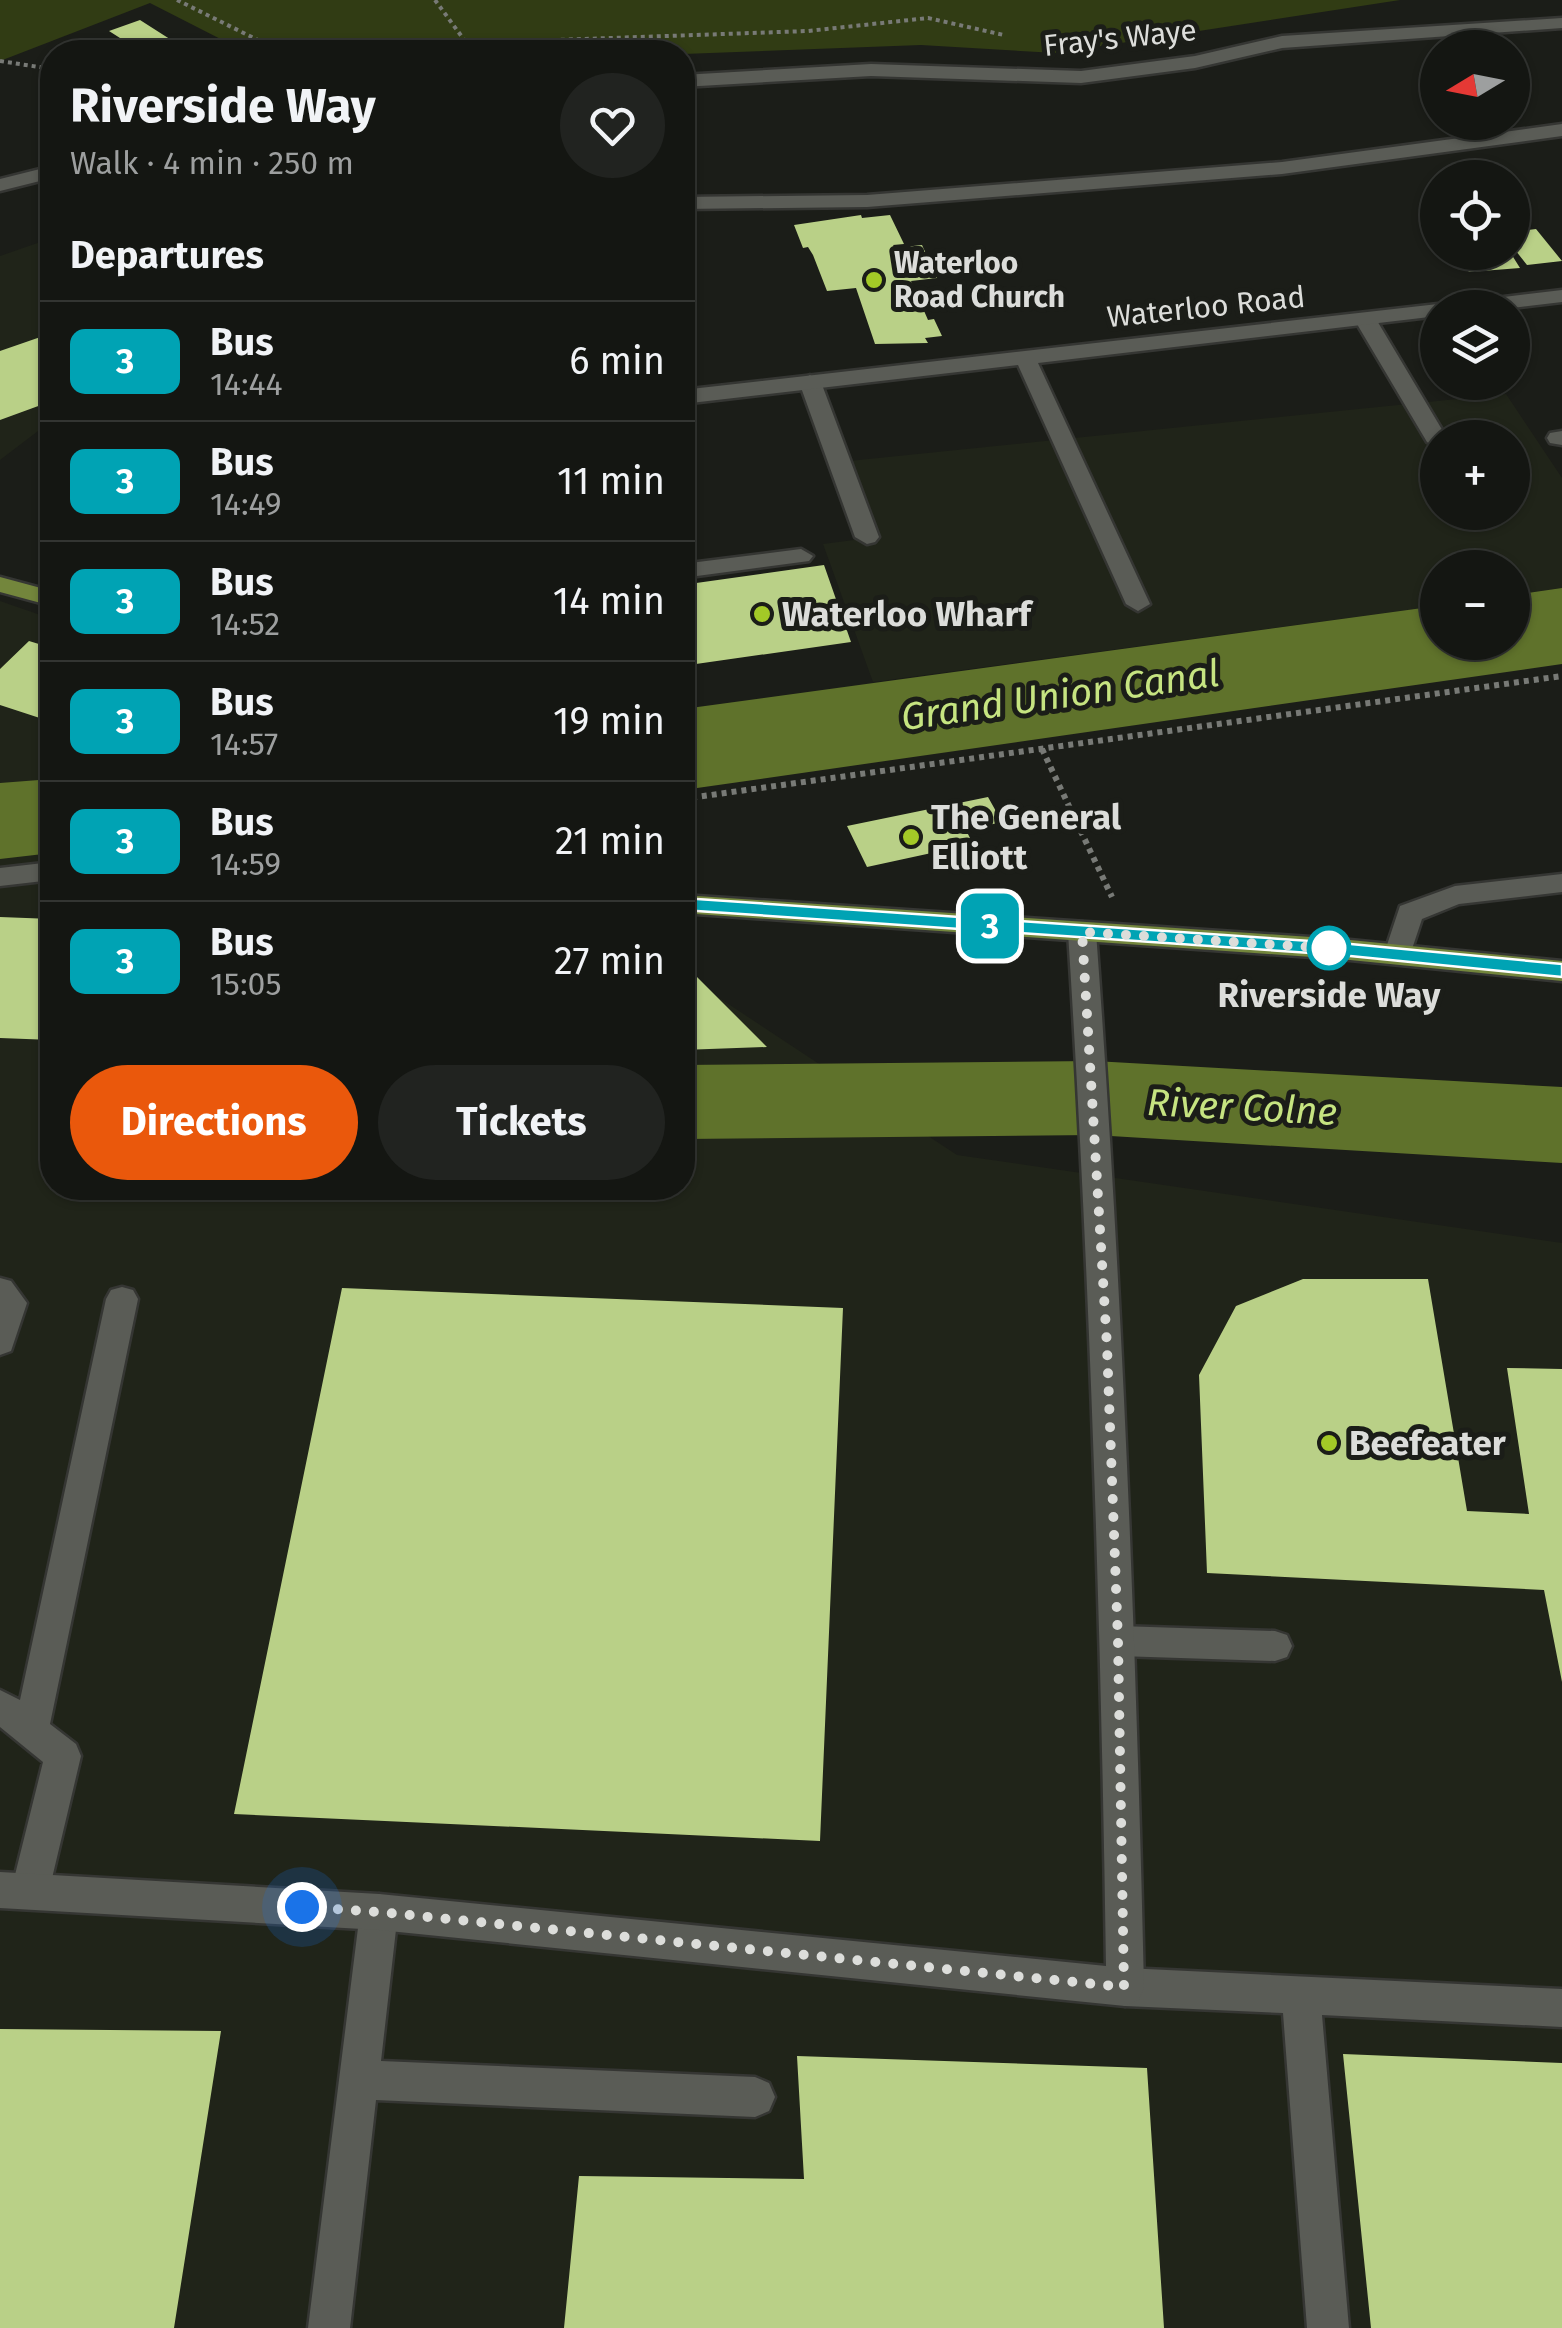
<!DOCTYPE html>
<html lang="en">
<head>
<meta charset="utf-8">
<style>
	:root { --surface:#141612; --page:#212320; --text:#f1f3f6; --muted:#9d9f9f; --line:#333532; --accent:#ea580c }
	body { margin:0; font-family:"Fira Sans",sans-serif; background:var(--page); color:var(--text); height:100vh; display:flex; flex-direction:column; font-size:38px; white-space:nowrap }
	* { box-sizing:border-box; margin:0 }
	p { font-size:32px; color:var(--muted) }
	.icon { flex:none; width:55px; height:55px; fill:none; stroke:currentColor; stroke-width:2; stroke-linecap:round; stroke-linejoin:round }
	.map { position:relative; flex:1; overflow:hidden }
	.panel { position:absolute; left:40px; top:40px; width:655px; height:1160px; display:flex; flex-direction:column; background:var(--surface); border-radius:40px; box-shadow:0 2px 8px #0004,0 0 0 2px var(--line) }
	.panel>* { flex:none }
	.badge { padding:0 20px; border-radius:15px; font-size:35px; line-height:65px }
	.needle { width:65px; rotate:260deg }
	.fabs { position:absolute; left:1420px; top:30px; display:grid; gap:20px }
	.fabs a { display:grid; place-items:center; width:110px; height:110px; border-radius:50%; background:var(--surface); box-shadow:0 2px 8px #0004,0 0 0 2px var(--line); font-size:50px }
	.you { position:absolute; width:50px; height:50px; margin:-25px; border:8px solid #fff; border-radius:50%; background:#1a73e8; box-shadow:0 0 0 15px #1a73e833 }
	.map>.badge { position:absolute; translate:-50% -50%; box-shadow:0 0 0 5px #fff }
	h2 { padding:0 30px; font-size:38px; line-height:90px }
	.round { display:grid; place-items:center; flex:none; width:105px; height:105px; border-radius:52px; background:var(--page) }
	.overview { display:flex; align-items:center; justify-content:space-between; height:170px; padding:0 30px }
	h1 { font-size:48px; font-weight:700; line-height:75px }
	.cta { display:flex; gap:20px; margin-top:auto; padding:20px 30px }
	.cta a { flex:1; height:115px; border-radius:60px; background:var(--accent); color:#fff; font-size:40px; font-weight:700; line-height:115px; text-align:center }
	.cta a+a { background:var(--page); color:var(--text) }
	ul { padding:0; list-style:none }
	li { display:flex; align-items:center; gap:30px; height:120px; padding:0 30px; border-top:2px solid var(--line) }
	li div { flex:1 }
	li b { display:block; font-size:38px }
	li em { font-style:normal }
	li .badge { min-width:110px; font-weight:700; text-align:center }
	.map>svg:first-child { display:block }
</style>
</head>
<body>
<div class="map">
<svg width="1562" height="2328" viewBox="0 0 1562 2328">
	<rect width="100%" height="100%" fill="#1b1d18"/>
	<path fill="#202419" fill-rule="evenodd" d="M52,238V426L46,425L0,460V256Z
		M1506,394L1562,478V588L1513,595L1512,568H1438L1437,606L873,682L823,544L877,537L849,461ZM1438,438H1512V512H1438Z
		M0,601L52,619V1188H682L683,974L957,1155L1562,1243V2328H0Z"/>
	<path fill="#313c14" d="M0,0H1400L1056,53L921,45L683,54L246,52L150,3L0,61Z"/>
	<path fill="#5f722b" d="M1562,588V664L683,790V709L1437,606L1438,642H1512L1513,595Z
		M52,779V853L0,859V783Z"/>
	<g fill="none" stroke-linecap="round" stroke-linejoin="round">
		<path fill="#5f722b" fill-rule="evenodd" d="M1094,1061L1562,1087V1163L1094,1135L682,1139V1065Z"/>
	</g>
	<path fill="#b9d087" d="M140,20L176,43L142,52L109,31Z
		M861,215L862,218L890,215L904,244L893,245L895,248L922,245L937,278L911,281L928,320L934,319L942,336L925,338L928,343L875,344L856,288L827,291L813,255L808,247L803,248L794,225Z
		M1536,229L1562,261L1527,265L1512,246V232Z
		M1456,252H1510L1520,268L1469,272Z
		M52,333V401L0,420V351Z
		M824,565L851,642L682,666V585Z
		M29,641L52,648V722L0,705V669Z
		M988,797L1002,822L966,830L973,844L867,867L847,826Z
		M0,917L52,919L38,962L52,963V1040L0,1038Z
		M682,969L691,971L767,1047L682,1050Z
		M1303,1279H1428L1467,1511L1529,1514L1507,1368L1562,1369V1682L1544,1590L1207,1573L1199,1375L1236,1306Z
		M342,1288L843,1308L820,1841L234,1814Z
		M0,2029L221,2031L174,2328H0Z
		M1343,2054L1562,2063V2328H1371Z
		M797,2056L1147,2068L1164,2328H564L579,2176L804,2179Z"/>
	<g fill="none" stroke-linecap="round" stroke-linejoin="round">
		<defs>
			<path id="lane" d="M1562,124V136L1282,174L867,207L682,209V197L867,195L1282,162Z
				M1365,313L1376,319L1447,438H1438V449L1427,442L1354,319Z
				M810,375L821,382L879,537L875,542L867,544L855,537L799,382Z
				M801,549L813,556L809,561L682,578V564Z
				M52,862V880L0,886V868Z
				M0,1278L11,1281L27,1303L11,1351L0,1355Z
				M122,1287L133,1290L138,1299L50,1724L76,1744L81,1756L49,1891L43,1903L30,1909L17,1903L11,1891L43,1762L0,1727V1690L20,1700L106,1299L111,1290Z
				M1119,1626L1275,1631L1287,1635L1292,1646L1287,1657L1275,1661L1119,1656L1107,1652L1102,1641L1107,1630Z
				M379,1894L392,1899L398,1912L381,2061L755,2077L769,2083L775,2097L769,2111L755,2117L376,2100L350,2328H308L360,1912L366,1899Z
				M1125,1968L1562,1989V2027L1322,2015L1349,2328H1307L1283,2013L1125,2006L1111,2000L1106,1987L1111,1974Z"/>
			<path id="street" d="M1562,18V28L1282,48L1195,68L1081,83L871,76L682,87V75L871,64L1081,71L1195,56L1282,36Z
				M52,166V178L0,191V179Z
				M1562,290V302L1512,308H1453L1463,302Z
				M1438,304L1447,308H1438V316L1038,363L1150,604L1138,611L1126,604L1018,365L682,404V390Z
				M1562,431V445L1550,443L1547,438L1550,433Z
				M1562,874V892L1459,904L1422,919L1408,961H1388L1384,954L1400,906L1455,886Z
				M1082,922L1092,925L1096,932C1122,1284 1136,1635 1144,1987L1139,2000L1125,2006L379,1930L0,1908V1872L379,1894L1106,1966C1101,1621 1090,1277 1068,932L1072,925Z"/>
			<path id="primary" d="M0,577L52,591V606L0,592Z
				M682,895L1340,939L1562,961V981L1340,959L682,913Z"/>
		</defs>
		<use href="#lane" stroke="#353633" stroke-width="5"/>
		<use href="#street" stroke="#353633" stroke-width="5"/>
		<use href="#primary" stroke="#353633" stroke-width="5"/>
		<path stroke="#787a76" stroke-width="4" stroke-dasharray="4 4" stroke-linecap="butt" d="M177,0L272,47L314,52
			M435,0L473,52
			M434,52L470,43L808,31L928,18L1004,35
			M0,61L52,69"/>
		<path stroke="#787a76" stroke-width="6" stroke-dasharray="5 5" stroke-linecap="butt" d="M1042,749L1112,897
			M682,799L1562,676"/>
		<use href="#lane" fill="#5a5c56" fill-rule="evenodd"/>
		<use href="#street" fill="#5a5c56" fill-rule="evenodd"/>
		<use href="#primary" fill="#73863c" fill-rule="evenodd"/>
	</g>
	<path fill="#00a3b4" stroke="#fff" stroke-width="2.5" d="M682,898L1340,943L1562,964V977L1340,955L682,910L674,904Z"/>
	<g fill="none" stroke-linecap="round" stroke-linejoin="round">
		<path stroke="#dcddda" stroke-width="10" stroke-dasharray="0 18" d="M302,1907L379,1912L1124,1987L1118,1641L1107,1346L1082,932L1340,949L1329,948"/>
	</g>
	<g fill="#a3c927" stroke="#1b1d18" stroke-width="4">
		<circle cx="874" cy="280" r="10"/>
		<circle cx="762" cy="614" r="10"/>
		<circle cx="911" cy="837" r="10"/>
		<circle cx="1329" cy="1443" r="10"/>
	</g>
	<circle fill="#fff" stroke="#00a3b4" stroke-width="5" cx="1329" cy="948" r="20"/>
	<g text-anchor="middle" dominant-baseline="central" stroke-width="10" stroke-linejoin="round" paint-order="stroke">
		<g font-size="30" fill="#dcddda" stroke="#1b1d18">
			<text transform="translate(1120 38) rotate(-6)">Fray's Waye</text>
			<text transform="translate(1206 307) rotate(-6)">Waterloo Road</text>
		</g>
		<g font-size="30" font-weight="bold" fill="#dcddda" stroke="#1b1d18" text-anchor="start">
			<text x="894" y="263">Waterloo<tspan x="894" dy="34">Road Church</tspan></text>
		</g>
		<g font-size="35" font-weight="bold" fill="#dcddda" stroke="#1b1d18" text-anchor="start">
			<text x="782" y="614">Waterloo Wharf</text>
			<text x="931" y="817">The General<tspan x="931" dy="40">Elliott</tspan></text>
			<text x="1349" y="1443">Beefeater</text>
		</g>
		<g font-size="35" font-weight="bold" fill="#dcddda" stroke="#1b1d18">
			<text x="1329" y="995">Riverside Way</text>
		</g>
		<g font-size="38" font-style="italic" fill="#c6e481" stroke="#1b1d18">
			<text transform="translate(1060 695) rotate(-8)">Grand Union Canal</text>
			<text transform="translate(1242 1107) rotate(3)">River Colne</text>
		</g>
	</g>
</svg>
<div class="fabs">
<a><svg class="needle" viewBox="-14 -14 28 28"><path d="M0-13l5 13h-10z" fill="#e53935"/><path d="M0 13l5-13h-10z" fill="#9d9f9f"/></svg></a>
<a><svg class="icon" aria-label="locate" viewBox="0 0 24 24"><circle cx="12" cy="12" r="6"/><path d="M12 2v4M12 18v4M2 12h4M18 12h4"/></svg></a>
<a><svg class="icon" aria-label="layers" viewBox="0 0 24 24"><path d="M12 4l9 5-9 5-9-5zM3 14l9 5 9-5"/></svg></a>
<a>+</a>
<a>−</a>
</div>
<div class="you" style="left:302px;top:1907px"></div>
<b class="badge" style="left:990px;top:926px;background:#00a3b4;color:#fff">3</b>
<section class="panel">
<div class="overview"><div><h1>Riverside Way</h1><p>Walk · 4 min · 250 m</p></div><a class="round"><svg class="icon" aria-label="heart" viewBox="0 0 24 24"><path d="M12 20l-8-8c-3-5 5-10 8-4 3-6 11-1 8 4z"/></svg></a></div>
<h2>Departures</h2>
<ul>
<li><span class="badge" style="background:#00a3b4;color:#fff">3</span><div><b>Bus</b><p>14:44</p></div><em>6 min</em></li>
<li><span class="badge" style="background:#00a3b4;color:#fff">3</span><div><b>Bus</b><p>14:49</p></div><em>11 min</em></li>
<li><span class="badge" style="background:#00a3b4;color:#fff">3</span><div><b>Bus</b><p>14:52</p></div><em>14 min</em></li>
<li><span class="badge" style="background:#00a3b4;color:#fff">3</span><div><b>Bus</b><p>14:57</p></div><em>19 min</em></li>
<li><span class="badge" style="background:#00a3b4;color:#fff">3</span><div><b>Bus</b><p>14:59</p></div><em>21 min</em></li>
<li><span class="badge" style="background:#00a3b4;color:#fff">3</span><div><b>Bus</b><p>15:05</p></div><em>27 min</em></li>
</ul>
<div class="cta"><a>Directions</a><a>Tickets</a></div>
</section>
</div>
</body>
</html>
